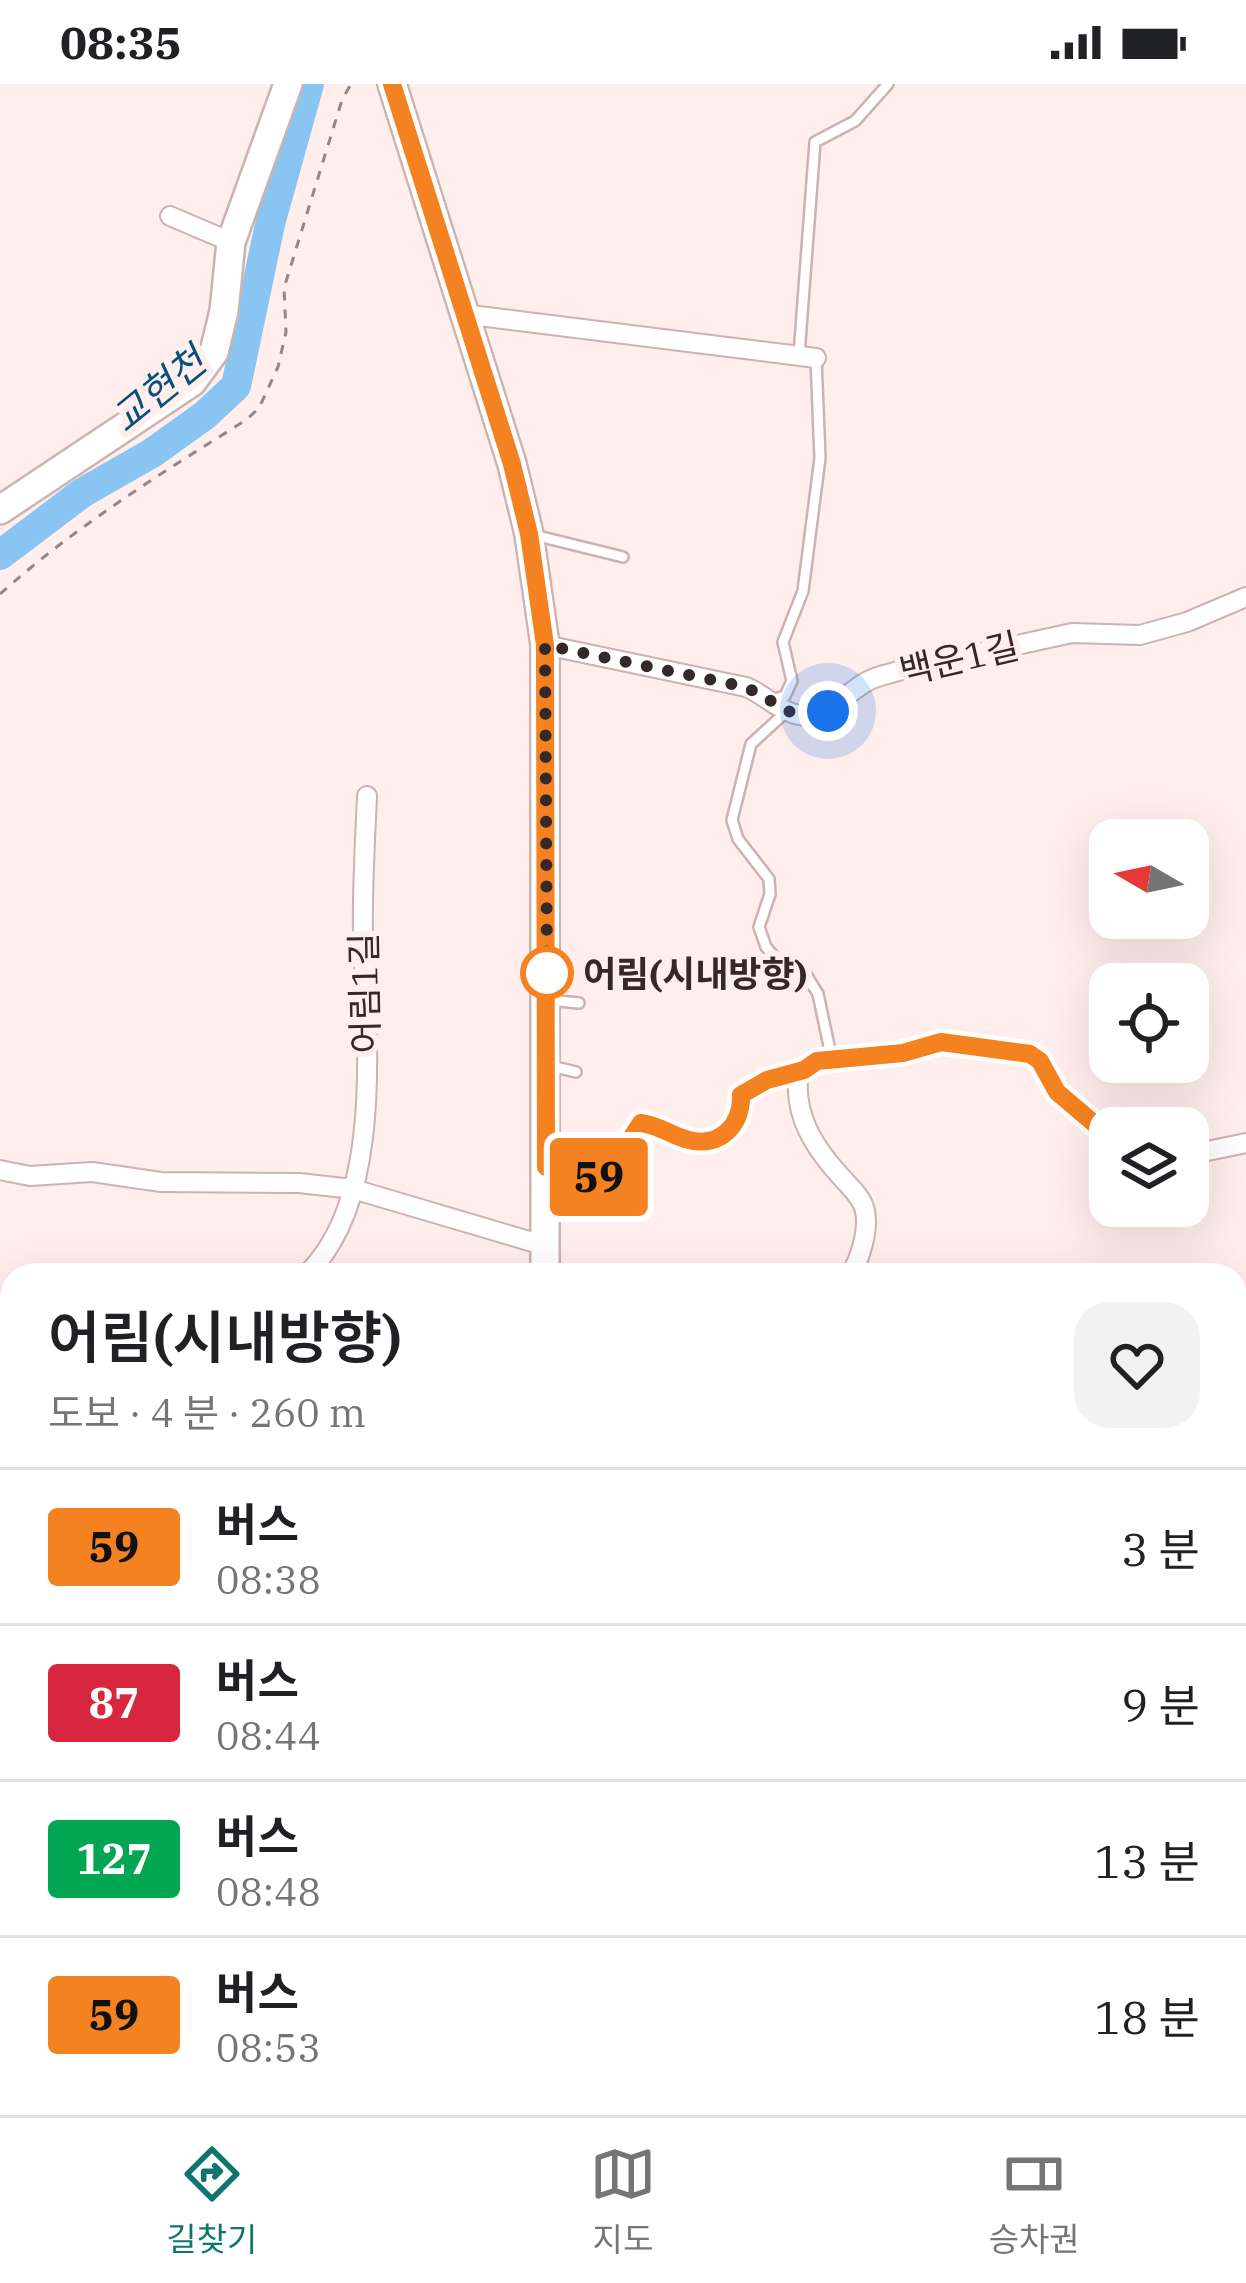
<!DOCTYPE html>
<html lang="ko">
<head>
<meta charset="utf-8">
<style>
	:root { --surface:#fff; --page:#f2f2f2; --text:#202124; --muted:#757577; --line:#e0e0e0; --accent:#0f766e }
	body { margin:0; font-family:"IBM Plex Serif","Noto Sans KR",serif; background:var(--page); color:var(--text); height:100vh; display:flex; flex-direction:column; font-size:45px; white-space:nowrap }
	* { box-sizing:border-box; margin:0 }
	p { font-size:39px; color:var(--muted) }
	.icon { flex:none; width:66px; height:66px; fill:none; stroke:currentColor; stroke-width:2; stroke-linecap:round; stroke-linejoin:round }
	.map { position:relative; flex:1; overflow:hidden }
	.panel { position:absolute; left:0px; top:1179px; width:1248px; height:852px; display:flex; flex-direction:column; background:var(--surface); border-radius:36px 36px 0 0; box-shadow:0 12px 48px #0002 }
	.panel>* { flex:none }
	.badge { padding:0 24px; border-radius:9px; font-size:42px; line-height:78px }
	.needle { width:78px; rotate:279deg }
	.buttons { position:absolute; left:1089px; top:735px; display:grid; gap:24px }
	.buttons a { display:grid; place-items:center; width:120px; height:120px; border-radius:24px; background:var(--surface); box-shadow:0 12px 48px #0002; font-size:60px }
	.you { position:absolute; width:60px; height:60px; margin:-30px; border:9px solid #fff; border-radius:50%; background:#1a73e8; box-shadow:0 0 0 18px #1a73e833 }
	.map>.badge { position:absolute; translate:-50% -50%; box-shadow:0 0 0 6px #fff }
	.round { display:grid; place-items:center; flex:none; width:126px; height:126px; border-radius:36px; background:var(--page) }
	.overview { display:flex; align-items:center; justify-content:space-between; height:204px; padding:0 48px }
	h1 { font-size:57px; font-weight:600; line-height:90px }
	ul { padding:0; list-style:none }
	li { display:flex; align-items:center; gap:36px; height:156px; padding:0 48px; border-top:3px solid var(--line) }
	li div { flex:1 }
	li b { display:block; font-size:45px }
	li em { font-style:normal }
	li .badge { min-width:132px; font-weight:700; text-align:center }
	.status { display:flex; justify-content:space-between; align-items:center; height:84px; padding:0 60px; background:var(--surface); direction:ltr }
	.status svg { height:33px; fill:currentColor }
	.tab-bar { display:flex; justify-content:space-around; align-items:center; height:168px; border-top:3px solid var(--line); background:var(--surface); font-size:33px; color:var(--muted) }
	.tab-bar a { display:grid; justify-items:center; gap:6px }
	.tab-bar .active { color:var(--accent) }
	.map>svg:first-child { display:block }
</style>
</head>
<body>
<div class="status"><b>08:35</b><svg viewBox="0 0 49 12"><path d="M0 12V9h3v3zM5 12V6h3v6zM10 12V3h3v9zM15 12V0h3v12zM26 1h20v11H26zM47 4h2v5h-2z"/></svg></div>
<div class="map">
<svg width="1246" height="2031" viewBox="0 0 1246 2031">
	<rect width="100%" height="100%" fill="#ffeeec"/>
	<path fill="#f3dddc" d="M0,1537L12,1538V1916L0,1920Z"/>
	<path fill="#fcc9c6" d="M12,1593V1825L0,1823V1748Z"/>
	<g fill="none" stroke-linecap="round" stroke-linejoin="round">
		<path stroke="#88c5f3" stroke-width="30" d="M0,471L82,409L152,369L205,331L236,302L270,140L309,0
			M0,1951L12,1956
			M104,2019L121,2031"/>
		<defs>
			<path id="lane" d="M799,271L815,58L855,37L888,0
				M534,451L623,473
				M770,616L785,612L792,597L783,558L803,507L820,374L816,275
				M787,627L751,660L732,736L738,755L769,795L770,810L759,843L766,863L778,877L807,892L818,910L832,976
				M548,916L579,919
				M551,982L576,988
				M673,2031L688,2019
				M1064,2031L1065,2019"/>
			<path id="street" d="M170,132L231,158
				M463,230L816,274
				M545,561L746,603C764,610 776,625 795,630C828,639 844,608 870,596C878,592 889,590 898,587L1072,549L1140,551L1187,538L1246,513
				M799,987C792,1031 815,1065 844,1096C852,1105 863,1115 865,1127C869,1146 860,1176 850,1191
				M1188,1071L1246,1059
				M546,1083L593,1094L606,1092L641,1039C661,1042 671,1052 689,1056C721,1064 742,1041 741,1011L767,996L804,986L817,977L903,969L941,958L1030,970L1040,977L1057,1008L1110,1053
				M0,1086L30,1092L92,1088L161,1098L299,1099L353,1105L546,1162
				M306,1191C385,1115 366,953 363,852C362,805 365,759 367,712
				M1236,1371L1246,1359
				M1236,1773L1246,1766"/>
			<path id="secondary" d="M392,0L512,380L529,450L545,561V1191
				M0,426L192,298L214,268L224,227L231,158L288,0
				M0,1996L12,2002
				M42,2019L64,2031
				M545,2031V2019"/>
		</defs>
		<use href="#lane" stroke="#ccb2b0" stroke-width="14"/>
		<use href="#street" stroke="#ccb2b0" stroke-width="22"/>
		<use href="#secondary" stroke="#ccb2b0" stroke-width="32"/>
		<path stroke="#938685" stroke-width="3" stroke-dasharray="9 9" stroke-linecap="butt" d="M0,510C76,442 160,390 246,336L259,324L278,283L286,248L284,204L342,16L351,0"/>
		<use href="#lane" stroke="#fff" stroke-width="9"/>
		<use href="#street" stroke="#fff" stroke-width="18"/>
		<use href="#secondary" stroke="#fff" stroke-width="27"/>
	</g>
	<g fill="none" stroke-linecap="round" stroke-linejoin="round">
		<defs>
			<path id="line" d="M392,0L512,380L529,450L545,561L546,1083L593,1094L606,1092L641,1039C662,1042 671,1052 689,1056C720,1064 742,1041 741,1011L767,996L804,986L817,977L903,969L941,958L1030,970L1040,977L1057,1008L1110,1053"/>
		</defs>
		<use href="#line" stroke="#fff" stroke-width="27"/>
		<use href="#line" stroke="#f58220" stroke-width="18"/>
		<path stroke="#342929" stroke-width="12" stroke-dasharray="0 21.6" d="M547,889L545,561L746,603L794,630L811,633L828,627"/>
	</g>
	<circle fill="#fff" stroke="#f58220" stroke-width="6" cx="547" cy="889" r="24"/>
	<g text-anchor="middle" dominant-baseline="central" stroke-width="12" stroke-linejoin="round" paint-order="stroke">
		<g font-size="36" fill="#342929" stroke="#ffeeec">
			<text transform="translate(959 574) rotate(-13)">백운1길</text>
			<text transform="translate(364 909) rotate(-91)">어림1길</text>
		</g>
		<g font-size="36" font-weight="bold" fill="#342929" stroke="#ffeeec" text-anchor="start">
			<text x="583" y="889">어림(시내방향)</text>
		</g>
		<g font-size="39" font-style="italic" fill="#05517c" stroke="#ffeeec">
			<text transform="translate(158 305) rotate(-39)">교현천</text>
		</g>
	</g>
</svg>
<div class="buttons">
<a><svg class="needle" viewBox="-14 -14 28 28"><path d="M0-13l5 13h-10z" fill="#e53935"/><path d="M0 13l5-13h-10z" fill="#757577"/></svg></a>
<a><svg class="icon" aria-label="locate" viewBox="0 0 24 24"><circle cx="12" cy="12" r="6"/><path d="M12 2v4M12 18v4M2 12h4M18 12h4"/></svg></a>
<a><svg class="icon" aria-label="layers" viewBox="0 0 24 24"><path d="M12 4l9 5-9 5-9-5zM3 14l9 5 9-5"/></svg></a>
</div>
<div class="you" style="left:828px;top:627px"></div>
<b class="badge" style="left:599px;top:1093px;background:#f58220;color:#111">59</b>
<section class="panel">
<div class="overview"><div><h1>어림(시내방향)</h1><p>도보 · 4 분 · 260 m</p></div><a class="round"><svg class="icon" aria-label="heart" viewBox="0 0 24 24"><path d="M12 20l-8-8c-3-5 5-10 8-4 3-6 11-1 8 4z"/></svg></a></div>
<ul>
<li><span class="badge" style="background:#f58220;color:#111">59</span><div><b>버스</b><p>08:38</p></div><em>3 분</em></li>
<li><span class="badge" style="background:#d7263d;color:#fff">87</span><div><b>버스</b><p>08:44</p></div><em>9 분</em></li>
<li><span class="badge" style="background:#00a651;color:#fff">127</span><div><b>버스</b><p>08:48</p></div><em>13 분</em></li>
<li><span class="badge" style="background:#f58220;color:#111">59</span><div><b>버스</b><p>08:53</p></div><em>18 분</em></li>
</ul>
</section>
</div>
<nav class="tab-bar">
<a class="active"><svg class="icon" aria-label="directions" viewBox="0 0 24 24"><path d="M12 3l9 9-9 9-9-9zM9 14v-3h6M13 9l2 2-2 2"/></svg>길찾기</a>
<a><svg class="icon" aria-label="map" viewBox="0 0 24 24"><path d="M3 6l6-2 6 2 6-2v14l-6 2-6-2-6 2zM9 4v14M15 6v14"/></svg>지도</a>
<a><svg class="icon" aria-label="tickets" viewBox="0 0 24 24"><path d="M3 7h18v10H3zM15 7v10"/></svg>승차권</a>
</nav>
</body>
</html>
